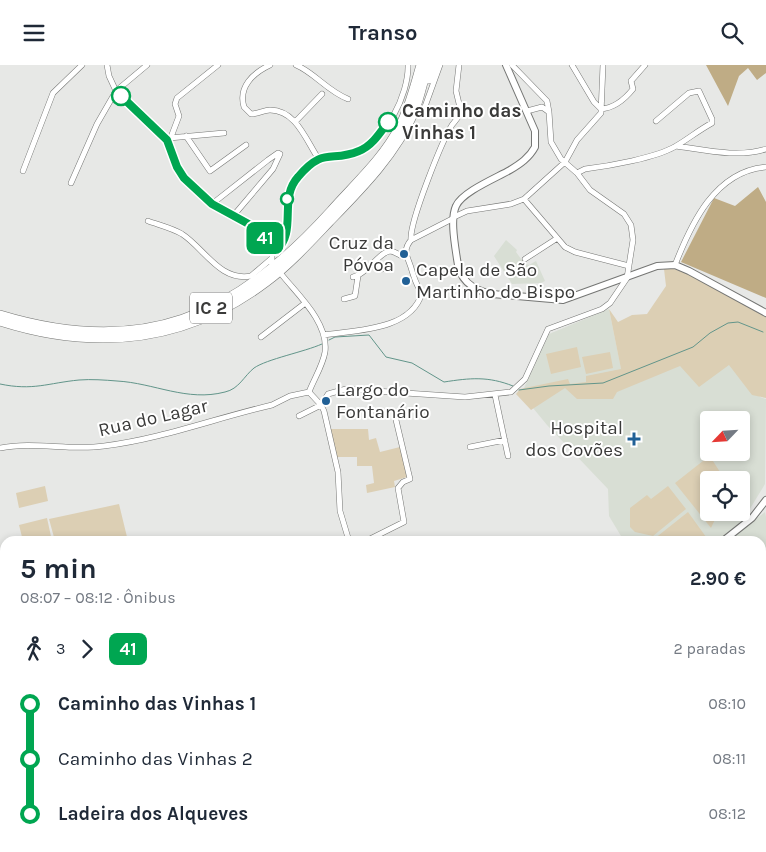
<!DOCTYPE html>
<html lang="pt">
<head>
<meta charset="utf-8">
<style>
	:root { --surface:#fff; --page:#f6f6f7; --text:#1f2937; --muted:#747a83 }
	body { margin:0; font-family:Karla,sans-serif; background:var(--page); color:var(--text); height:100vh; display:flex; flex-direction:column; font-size:19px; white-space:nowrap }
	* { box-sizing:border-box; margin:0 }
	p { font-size:16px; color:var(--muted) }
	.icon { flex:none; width:28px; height:28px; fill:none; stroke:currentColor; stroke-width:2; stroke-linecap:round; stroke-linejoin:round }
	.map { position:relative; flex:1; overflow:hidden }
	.details { position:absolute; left:0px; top:471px; width:766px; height:316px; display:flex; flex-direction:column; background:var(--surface); border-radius:15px 15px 0 0; box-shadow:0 2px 8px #0003 }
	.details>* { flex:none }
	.badge { padding:0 10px; border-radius:8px; font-size:18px; line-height:32px }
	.needle { width:32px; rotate:245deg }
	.fabs { position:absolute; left:700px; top:346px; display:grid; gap:10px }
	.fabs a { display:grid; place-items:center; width:50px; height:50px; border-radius:5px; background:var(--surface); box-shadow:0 2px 8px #0003; font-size:25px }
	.map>.badge { position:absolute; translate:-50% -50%; box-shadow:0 0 0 2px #fff }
	.legs { display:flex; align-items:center; gap:8px; height:55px; padding:0 20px; font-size:16px }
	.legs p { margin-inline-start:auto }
	.headline { display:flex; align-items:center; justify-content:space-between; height:85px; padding:0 20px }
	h1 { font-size:28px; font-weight:700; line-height:38px }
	ul { padding:0 20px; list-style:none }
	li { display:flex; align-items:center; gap:18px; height:55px; font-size:19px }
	li i { display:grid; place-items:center; width:8px; height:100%; margin:0 6px; background:currentColor }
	li i::after { content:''; width:12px; height:12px; margin:-6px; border:4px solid; border-radius:50%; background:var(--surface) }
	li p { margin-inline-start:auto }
	li:first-child i { background:linear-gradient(#0000 50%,currentColor 0) }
	li:last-child i { background:linear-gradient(currentColor 50%,#0000 0) }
	header { display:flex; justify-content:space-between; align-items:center; height:65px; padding:0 20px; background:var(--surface); font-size:22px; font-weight:700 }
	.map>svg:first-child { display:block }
</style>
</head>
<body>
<header><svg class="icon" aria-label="menu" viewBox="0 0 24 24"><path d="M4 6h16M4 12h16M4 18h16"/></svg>Transo<svg class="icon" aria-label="search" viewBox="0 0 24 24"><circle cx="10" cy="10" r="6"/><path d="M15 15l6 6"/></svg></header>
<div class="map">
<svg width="766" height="787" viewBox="0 0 766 787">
	<rect width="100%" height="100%" fill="#e7e8e6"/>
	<path fill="#d8ded4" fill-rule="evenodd" d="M506,175L517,185L516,187L524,198L529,200L536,196L545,216L541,218L512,219L494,191Z
		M609,244L622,308L729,259L760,332L766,334L765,419L748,447L746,445L742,457L717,476H624L609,451L608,424L547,360L519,326L524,323L549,269ZM709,355H741V388H709ZM709,415H741V448H709Z
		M765,447L766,452V534L761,528V476H729Z"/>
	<path fill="#dccfb4" d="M664,204H674L688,209L766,252V333L752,330L729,300L699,322L680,301L617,327L613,334H577L565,323L531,345L516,329L520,324L568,314L570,319L586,317V311L621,304L609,244L618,257L632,250L647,249L666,221Z
		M577,282L581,302L551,309L546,289Z
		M610,287L613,303L586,309L582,292Z
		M328,364H368L369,375L376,373L380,387L400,382L407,412L394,416L395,422L367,428L366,420L374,418L372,401H357V392H336Z
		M708,392L711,393L720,407L718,415H709V426L707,428L709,431V448H718L711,463L675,418Z
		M45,421L48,436L19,443L16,428Z
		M668,421L686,444L653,471L635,467L630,462V443L647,430L651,434Z
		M119,439L128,476H55L49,454Z
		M688,447L709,476H648L654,474Z
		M47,453L52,476H23L19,460Z"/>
	<path fill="#bfac85" d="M706,0H766V8L757,15L748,3L739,11L728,41Z
		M758,122L766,137V233L681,197L714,133L735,141Z
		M0,506L5,511V638L0,636Z
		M766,608V685L761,679V612Z
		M766,694V767L761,760V701Z"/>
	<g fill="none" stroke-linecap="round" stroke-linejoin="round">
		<path stroke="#62958a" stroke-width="1" d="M329,275L335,272L369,270L386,292L412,298L444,317C470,313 488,311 513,321
			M0,319C33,326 48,318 79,315C91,314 105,315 117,316C154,318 187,337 225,327C239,324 244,311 254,303C267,294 304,287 322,279
			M519,325L549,321L603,318L693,282L710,268L728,258L738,257L763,267"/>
		<defs>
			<path id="minor" d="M107,0L109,11L116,26L167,75L177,102L184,113L212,139L257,163L276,186
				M270,0C253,8 238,22 244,42L251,49C258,49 264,45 270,45C296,45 306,75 318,93
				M296,0C315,8 327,26 348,34
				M512,0L547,36L549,47
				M572,0L594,37L601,44
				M601,44C615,43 625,34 633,24L631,16L645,0
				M423,47L440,0
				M295,57L322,29
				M186,71L210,106L246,80
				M171,72L179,51L175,39L177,33L218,0
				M169,73L224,68
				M676,81C705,85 738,93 766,84
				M23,106L53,28L82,0
				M577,108L585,104C609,101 656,93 676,81C688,74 699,65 712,58V54L699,26L689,28L656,56
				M71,118L97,59L116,26L147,0
				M524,134L565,182L575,187L629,201
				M212,139L268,95L278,88L280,89L273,104L234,150
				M454,152L467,146L511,139L524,134L565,97L577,75L601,48L603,0
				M148,156C159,160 172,163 182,169C204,183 220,217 251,211L271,194
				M411,175C409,158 442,76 452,60C455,56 459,52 461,47L456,26L459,0
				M525,194L556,174
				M376,196L382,204
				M272,197V190C276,185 282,182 284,176C295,156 280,135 296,113C317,85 329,96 356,87C385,78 409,29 408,0
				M675,200C691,159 715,106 766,102
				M282,210C298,230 329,258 325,287C323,300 314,314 309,327
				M353,212C367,209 381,185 391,186C395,187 401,191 405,192
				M344,234L355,231L358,211
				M324,270C355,265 411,266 422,228C416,220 415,215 412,206C409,193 401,187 411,175L454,153
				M261,272L304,239
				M309,327L321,340L324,346L338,407L340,446L349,476
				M495,330L508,391
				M299,351L321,340L328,329L346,324L465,332L511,327L525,314L548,264L602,244L610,238L627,213L633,175L631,160L624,149L590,125L577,108L561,94L551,77L549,47L542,42L527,46
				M470,382L505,375
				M0,383C34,376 70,386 104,381C161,374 216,353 272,340L290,331L309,327
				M366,476L404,457L398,423L403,417L410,414L396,355
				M0,698L5,700
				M338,782V787
				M414,782L418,787
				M449,782L451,787
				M730,782L735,787
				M276,787L278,782
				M509,787L511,782
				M603,787L607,782"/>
			<path id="tertiary" d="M506,0L535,66V82C529,93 520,99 510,105C496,113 462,127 456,141C450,154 455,180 457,194C459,215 472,225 492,229L563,235L657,201L675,200L689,206L766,248
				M723,476L752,453L766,435
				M0,684L5,678
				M761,708L766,709"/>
			<path id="trunk" d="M429,14L435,0
				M0,250C142,293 234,253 331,146C355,119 384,93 400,61C410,42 415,20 421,0
				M0,256C94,286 185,278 266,217C289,200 309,178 329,157C361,124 395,90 414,47C420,32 423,15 428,0"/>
		</defs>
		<use href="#minor" stroke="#757674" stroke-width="6"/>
		<use href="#tertiary" stroke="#757674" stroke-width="8"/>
		<use href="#trunk" stroke="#757674" stroke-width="10"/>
		<use href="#minor" stroke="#fff" stroke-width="5"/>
		<use href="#tertiary" stroke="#fff" stroke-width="6"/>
		<use href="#trunk" stroke="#fff" stroke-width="9"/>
	</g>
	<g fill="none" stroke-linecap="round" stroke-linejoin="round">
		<defs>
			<path id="line-1" d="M121,31L167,75L177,102L184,113L212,139L256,163L276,186C298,166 278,134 298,112C324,81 331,98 359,86C372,81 380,68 388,57"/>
		</defs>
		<use href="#line-1" stroke="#fff" stroke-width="11"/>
		<use href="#line-1" stroke="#00a651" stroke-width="8"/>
	</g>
	<g fill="#fff" stroke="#00a651" stroke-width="2.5">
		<circle cx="121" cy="31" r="9"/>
		<circle cx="388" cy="57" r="9"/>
		<circle cx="287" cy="134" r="6"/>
	</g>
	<g fill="#216096" stroke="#fff" stroke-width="2">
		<circle cx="404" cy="189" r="5"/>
		<circle cx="406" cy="216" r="5"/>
		<circle cx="326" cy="336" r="5"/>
		<path d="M631.5 366.5h5v5h5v5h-5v5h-5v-5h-5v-5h5z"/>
	</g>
	<g text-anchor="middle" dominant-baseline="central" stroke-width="4" stroke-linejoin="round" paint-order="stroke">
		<rect fill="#fff" stroke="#757574" stroke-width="1" x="190" y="227.5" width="42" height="31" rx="4"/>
		<g font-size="18" font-weight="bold" fill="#3a3a39">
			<text x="211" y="243">IC 2</text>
		</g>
		<g font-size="19" font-weight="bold" fill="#3a3a39" stroke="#fff" text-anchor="start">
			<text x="402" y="46">Caminho das<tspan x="402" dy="22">Vinhas 1</tspan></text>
		</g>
		<g font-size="19" fill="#3a3a39" stroke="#fff" text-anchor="end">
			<text x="394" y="178">Cruz da<tspan x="394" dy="22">Póvoa</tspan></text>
			<text x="416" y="205" text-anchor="start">Capela de São<tspan x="416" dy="22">Martinho do Bispo</tspan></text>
			<text x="336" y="325" text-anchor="start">Largo do<tspan x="336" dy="22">Fontanário</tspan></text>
			<text x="623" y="363">Hospital<tspan x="623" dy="22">dos Covões</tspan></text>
		</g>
		<g font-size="19" fill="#3a3a39" stroke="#fff">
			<text transform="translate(153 353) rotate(-13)">Rua do Lagar</text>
		</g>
	</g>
</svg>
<div class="fabs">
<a><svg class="needle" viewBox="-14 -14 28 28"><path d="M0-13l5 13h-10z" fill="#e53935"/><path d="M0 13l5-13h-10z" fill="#747a83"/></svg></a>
<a><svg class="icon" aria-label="locate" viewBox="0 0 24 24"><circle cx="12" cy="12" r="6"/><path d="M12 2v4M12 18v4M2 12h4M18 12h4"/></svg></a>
</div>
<b class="badge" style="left:265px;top:173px;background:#00a651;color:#fff">41</b>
<section class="details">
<div class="headline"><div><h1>5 min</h1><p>08:07 – 08:12 · Ônibus</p></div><b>2.90 €</b></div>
<div class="legs"><svg class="icon" aria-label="walk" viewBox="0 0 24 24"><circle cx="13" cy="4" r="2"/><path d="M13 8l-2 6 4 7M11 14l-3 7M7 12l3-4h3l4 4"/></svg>3<svg class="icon" aria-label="forward" viewBox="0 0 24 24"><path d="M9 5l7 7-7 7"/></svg><b class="badge" style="background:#00a651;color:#fff">41</b><p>2 paradas</p></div>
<ul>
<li><i style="color:#00a651"></i><b>Caminho das Vinhas 1</b><p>08:10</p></li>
<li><i style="color:#00a651"></i><span>Caminho das Vinhas 2</span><p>08:11</p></li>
<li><i style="color:#00a651"></i><b>Ladeira dos Alqueves</b><p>08:12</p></li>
</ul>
</section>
</div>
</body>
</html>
